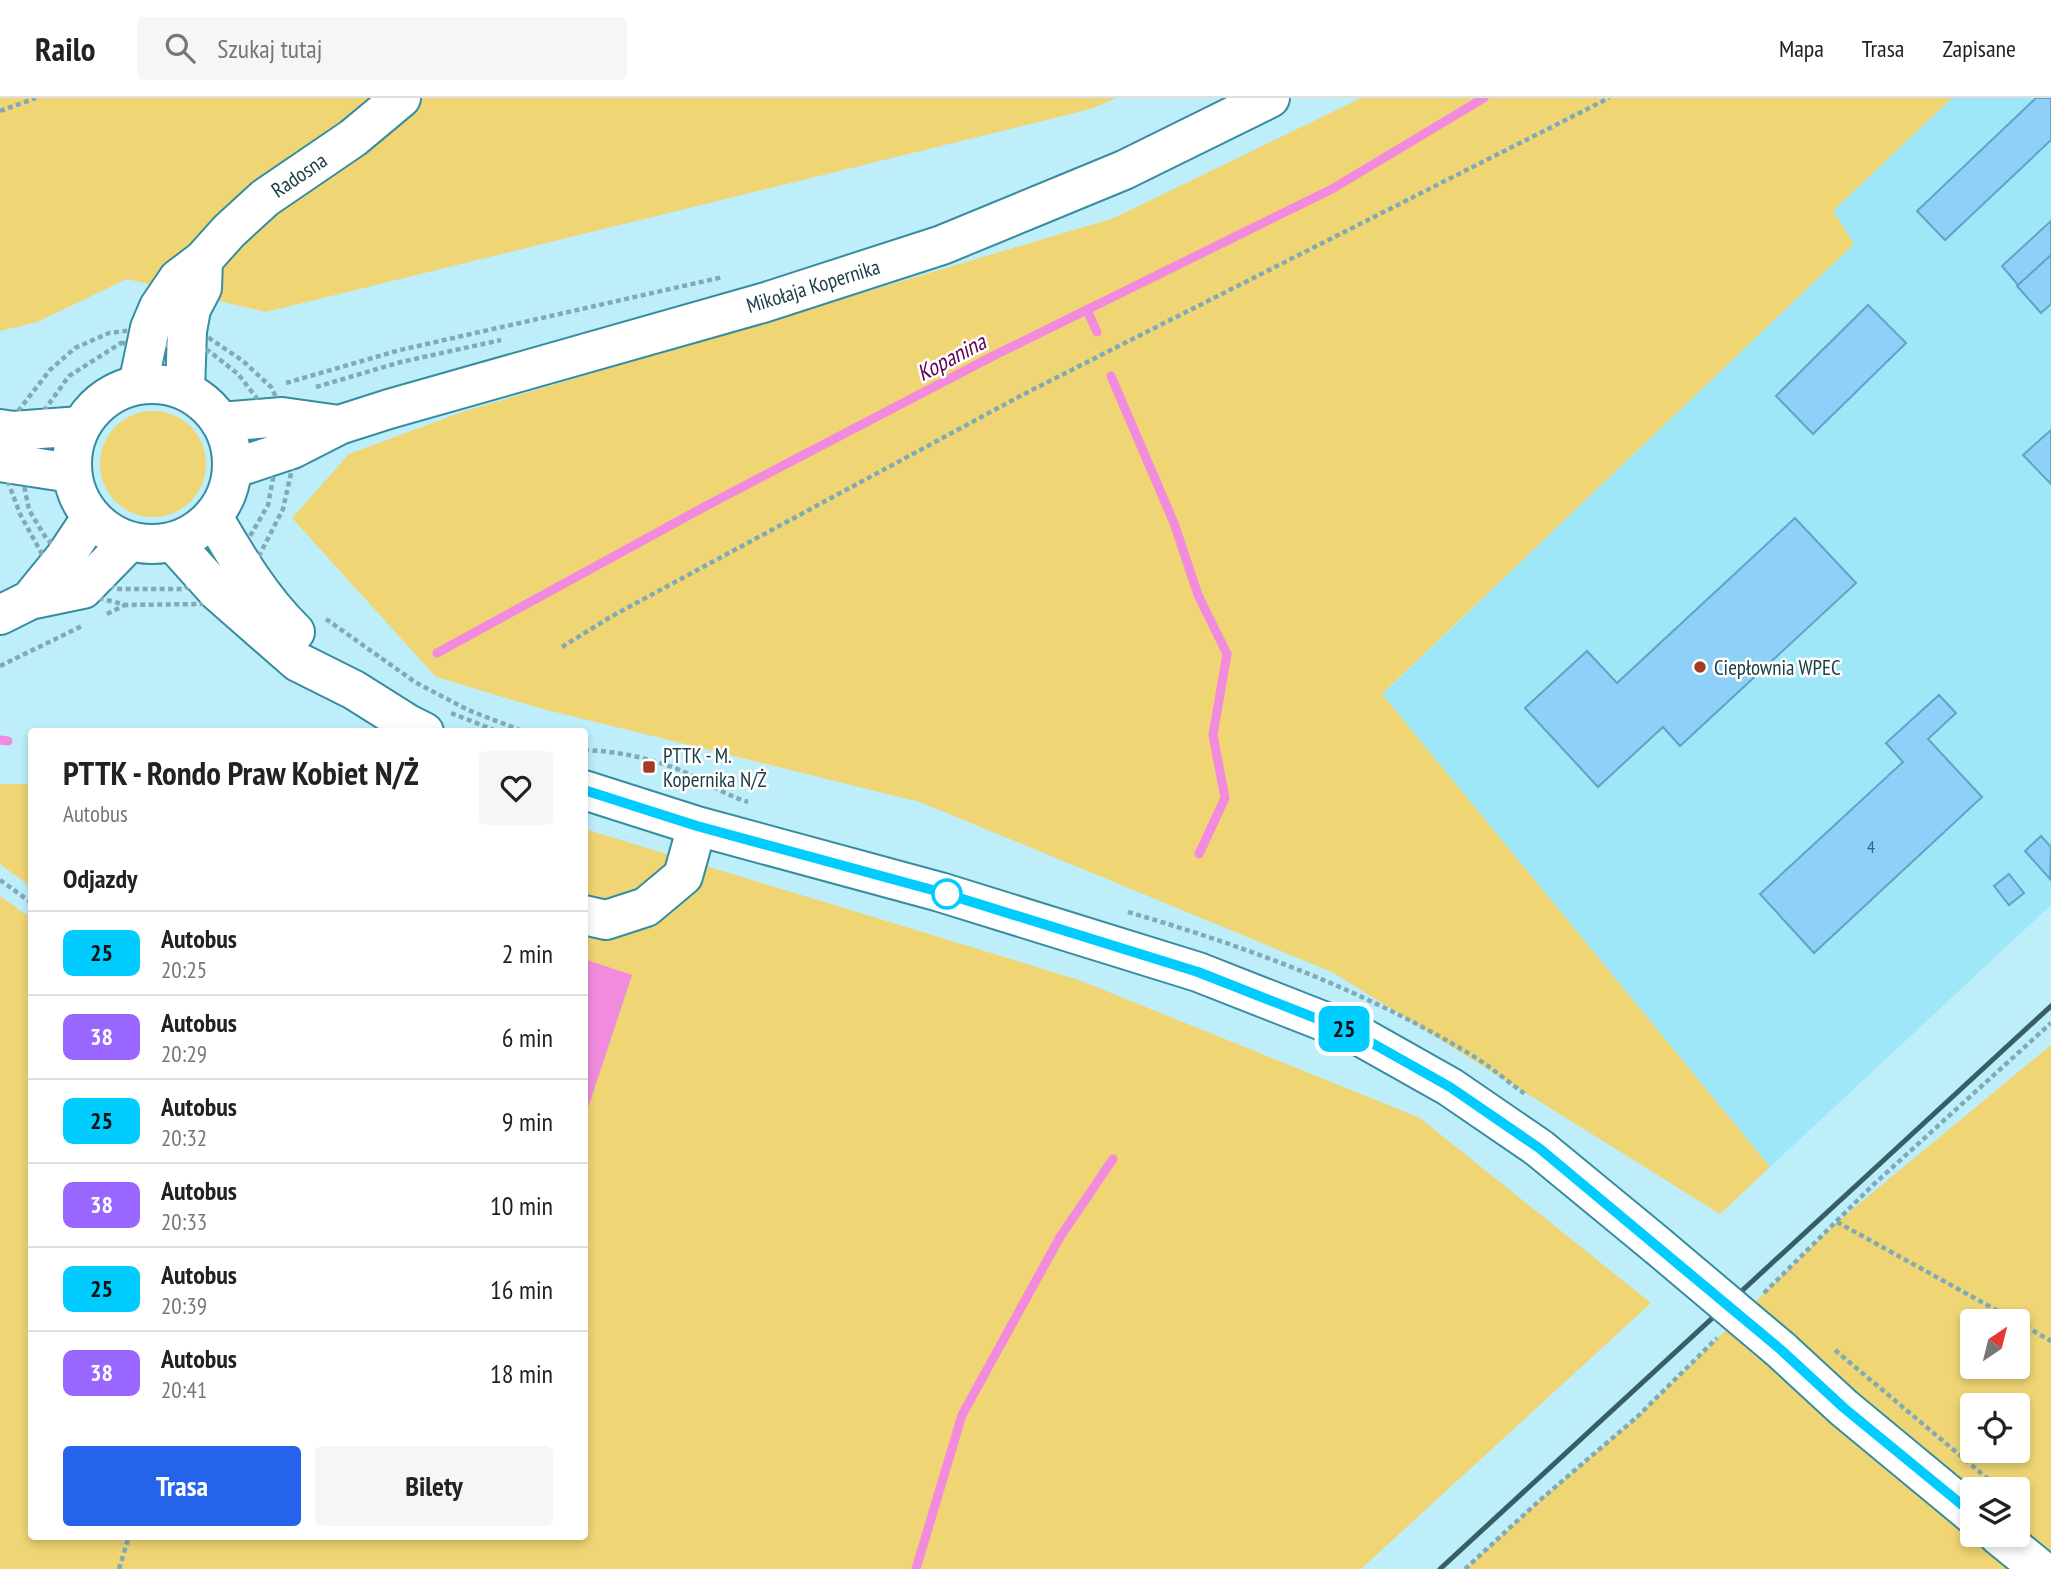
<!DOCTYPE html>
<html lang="pl">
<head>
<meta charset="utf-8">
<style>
	:root { --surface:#fff; --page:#f6f6f6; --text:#222; --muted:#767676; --line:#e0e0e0; --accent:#2563eb }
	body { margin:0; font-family:"PT Sans Narrow",sans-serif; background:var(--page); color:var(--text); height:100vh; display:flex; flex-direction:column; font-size:26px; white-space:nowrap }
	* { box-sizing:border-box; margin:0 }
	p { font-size:23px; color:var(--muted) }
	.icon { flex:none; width:38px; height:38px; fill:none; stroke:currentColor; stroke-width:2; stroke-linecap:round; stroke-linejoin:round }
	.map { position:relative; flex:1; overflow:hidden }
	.side { position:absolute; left:28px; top:630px; width:560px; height:812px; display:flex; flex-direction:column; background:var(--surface); border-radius:7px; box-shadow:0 4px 10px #0003 }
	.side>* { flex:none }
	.badge { padding:0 14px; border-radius:10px; font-size:24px; line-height:46px }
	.needle { width:46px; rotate:35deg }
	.fabs { position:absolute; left:1960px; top:1211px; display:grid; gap:14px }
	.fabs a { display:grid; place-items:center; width:70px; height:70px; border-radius:7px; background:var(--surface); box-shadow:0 4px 10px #0003; font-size:35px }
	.map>.badge { position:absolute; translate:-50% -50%; box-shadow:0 0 0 4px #fff }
	h2 { padding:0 35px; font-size:26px; line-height:63px }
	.round { display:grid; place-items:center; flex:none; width:74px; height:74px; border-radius:7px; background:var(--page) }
	.headline { display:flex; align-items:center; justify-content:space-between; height:119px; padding:0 35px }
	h1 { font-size:33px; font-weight:600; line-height:52px }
	.button { display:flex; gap:14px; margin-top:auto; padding:14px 35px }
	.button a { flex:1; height:80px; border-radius:7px; background:var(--accent); color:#fff; font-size:28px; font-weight:600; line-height:80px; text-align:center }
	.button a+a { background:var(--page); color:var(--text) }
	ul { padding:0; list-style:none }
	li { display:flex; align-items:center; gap:21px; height:84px; padding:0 35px; border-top:2px solid var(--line) }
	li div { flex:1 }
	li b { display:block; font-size:26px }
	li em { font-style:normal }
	li .badge { min-width:77px; font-weight:700; text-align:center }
	header { display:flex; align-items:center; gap:42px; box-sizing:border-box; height:98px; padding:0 35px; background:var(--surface); border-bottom:2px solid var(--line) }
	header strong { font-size:33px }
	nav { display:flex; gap:38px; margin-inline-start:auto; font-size:24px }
	.search { width:490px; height:63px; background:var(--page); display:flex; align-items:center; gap:18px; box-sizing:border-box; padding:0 24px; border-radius:7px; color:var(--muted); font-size:26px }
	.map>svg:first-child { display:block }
</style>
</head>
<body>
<header>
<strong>Railo</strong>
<div class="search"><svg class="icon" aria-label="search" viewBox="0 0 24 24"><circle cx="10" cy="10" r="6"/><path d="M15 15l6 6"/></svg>Szukaj tutaj</div>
<nav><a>Mapa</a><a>Trasa</a><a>Zapisane</a></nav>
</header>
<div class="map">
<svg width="2051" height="1471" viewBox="0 0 2051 1471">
	<rect width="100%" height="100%" fill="#beeefa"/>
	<path fill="#9de7f9" d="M1952,0H2051V807L1770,1069L1382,597L1854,146L1832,113Z"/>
	<path fill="#efd574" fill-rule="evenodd" d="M0,0H1116L1091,11L266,214L127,181L37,224L0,233Z
		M1361,0H1952L1833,113L1854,146L1382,596L1770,1069L1720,1116L1332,874L920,704L539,610L436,579L292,420L349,356L462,314L1114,120Z
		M100 366a53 53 0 1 1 106 0a53 53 0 1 1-106 0Z
		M0,686H31V789L0,766Z
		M585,731L1079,882L1420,1020L1651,1205L1361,1471H0V798L31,820L32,1438H584Z
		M2051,947V1471H1465L1540,1402L1637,1319L1837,1124ZM1972,1223H2018V1269H1972ZM1972,1307H2018V1353H1972ZM1972,1391H2018V1437H1972Z"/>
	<path fill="#f28bdd" d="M584,861L632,877L587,1013H584Z"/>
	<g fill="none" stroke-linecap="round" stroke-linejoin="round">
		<path stroke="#f28bdd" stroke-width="9" d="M1087,212L1097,234
			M1111,278L1174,425L1198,497L1227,556L1213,637L1225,700L1199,756
			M437,555L704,409L993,258L1332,91L1484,0
			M0,642L8,643
			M916,1471L962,1317L1060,1139L1113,1061"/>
	</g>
	<path fill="#8ed0f7" stroke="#61a2c7" stroke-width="2" d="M2036,0H2051V42L1945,142L1917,113Z
		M2051,123V157L2018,187L2002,168Z
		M2051,157V206L2041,215L2017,188Z
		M1868,207L1906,245L1813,336L1776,298Z
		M2051,332V386L2023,357Z
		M1795,420L1856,485L1680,648L1663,629L1598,689L1525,610L1587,553L1617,585Z
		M1939,597L1956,615L1928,641L1982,699L1814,855L1760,796L1903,664L1886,645Z
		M2041,738L2051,749L2050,781L2025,753Z
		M2009,776L2024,795L2009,807L1994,788Z"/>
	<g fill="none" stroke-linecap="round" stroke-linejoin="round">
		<defs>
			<path id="minor" d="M72 366a80 80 0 1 1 160 0a80 80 0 1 1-160 0Z
				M138,287L150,230L159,209L178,181L203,162L229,133L265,100L353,40L401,0
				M185,293L187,233L191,211L202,190L203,162
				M220,324L282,319L339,327
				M0,331L13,333L81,328
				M0,364L71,375
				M232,371L292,351L339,327L389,311L766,204L942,147L1124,72L1270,0
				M213,419C237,460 261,501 295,534
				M173,444L218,494L298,564L354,592L408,626L424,634
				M30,502L65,459L91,420
				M0,517L30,502L83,491L129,444
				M584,692L697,728L940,794L1198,874L1356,936L1450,989L1539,1050L1658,1148
				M584,817L606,822L646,809L683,778L697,728
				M1780,1251L1844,1310L1972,1416
				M1998,1437L2040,1471"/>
		</defs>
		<use href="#minor" stroke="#368da0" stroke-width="42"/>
		<path stroke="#80abb6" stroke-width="4.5" stroke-dasharray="5 3.5" stroke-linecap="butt" d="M0,13L36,0
			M150,230L187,233L209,240L243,263L271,289L277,301L292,351V371L283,411L258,460L246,474L201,506L126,507L99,500L83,491L43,458L20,416L7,381L15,317L50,272L75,250L109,235Z
			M121,245L185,248L209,253L238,276L259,303L267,322L275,370L268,407L249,440L236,458L184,491H117L96,481L65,459L46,440L29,412L24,387L25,369L33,332L46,310L69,278Z
			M286,285L400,252L723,179
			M316,289L401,264L501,242
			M107,516L125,507
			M326,521L415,584L468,612L525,634
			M562,549L612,518L1026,295L1609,0
			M0,568L84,527
			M451,615L499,634
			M584,652C615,653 645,659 675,670C700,680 722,696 748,704
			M0,782L32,805
			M1128,814C1248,849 1367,893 1473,958C1491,969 1508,984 1525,996
			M1837,1124L2016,1223
			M1764,1195L1873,1087L2051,925
			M2018,1224L2051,1243
			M1835,1252L2000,1391
			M119,1471L129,1438
			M1465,1471L1540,1402L1637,1319L1717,1240"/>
		<use href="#minor" stroke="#fff" stroke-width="38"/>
		<path stroke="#395e67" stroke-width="5" d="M1440,1471L2051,908"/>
		<defs>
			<path id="minor-bridge" d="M1658,1148L1780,1251"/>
		</defs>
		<use href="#minor-bridge" stroke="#368da0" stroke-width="42" stroke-linecap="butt"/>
		<use href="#minor-bridge" stroke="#fff" stroke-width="38"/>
	</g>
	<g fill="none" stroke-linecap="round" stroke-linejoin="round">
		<defs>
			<path id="line" d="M584,692L697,728L940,794L1198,874L1356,936L1450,989L1539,1050L1780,1251L1844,1310L1972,1415"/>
		</defs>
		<use href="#line" stroke="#fff" stroke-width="16"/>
		<use href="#line" stroke="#0cf" stroke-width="10"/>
	</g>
	<g fill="#a43b22" stroke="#fff" stroke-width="2.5">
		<circle cx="1700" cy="569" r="7"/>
		<rect x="642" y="662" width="14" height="14" rx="3.5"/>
	</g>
	<circle fill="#fff" stroke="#0cf" stroke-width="3.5" cx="947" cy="796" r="14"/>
	<g text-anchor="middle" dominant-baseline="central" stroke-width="5" stroke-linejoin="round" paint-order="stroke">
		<g font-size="18" fill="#396474">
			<text x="1871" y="748">4</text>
		</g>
		<g font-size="21" fill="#1d4048" stroke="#fff">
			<text transform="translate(299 77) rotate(-34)">Radosna</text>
			<text transform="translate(813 188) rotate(-17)">Mikołaja Kopernika</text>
		</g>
		<g font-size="21" fill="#1d4048" stroke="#fff" text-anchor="start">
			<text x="1714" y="569">Ciepłownia WPEC</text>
			<text x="663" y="657">PTTK - M.<tspan x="663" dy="24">Kopernika N/Ż</tspan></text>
		</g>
		<g font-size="23" font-style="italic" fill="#600055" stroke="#fff">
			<text transform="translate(951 259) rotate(-28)">Kopanina</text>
		</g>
	</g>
</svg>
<div class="fabs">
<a><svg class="needle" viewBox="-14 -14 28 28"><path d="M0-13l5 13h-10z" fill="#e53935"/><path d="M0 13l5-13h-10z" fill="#767676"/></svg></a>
<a><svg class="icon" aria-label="locate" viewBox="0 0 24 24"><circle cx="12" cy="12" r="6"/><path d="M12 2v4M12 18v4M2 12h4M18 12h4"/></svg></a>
<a><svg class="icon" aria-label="layers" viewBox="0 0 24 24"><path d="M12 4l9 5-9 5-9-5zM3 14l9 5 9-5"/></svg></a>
</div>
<b class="badge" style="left:1344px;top:931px;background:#0cf;color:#111">25</b>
<section class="side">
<div class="headline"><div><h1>PTTK - Rondo Praw Kobiet N/Ż</h1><p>Autobus</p></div><a class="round"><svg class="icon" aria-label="heart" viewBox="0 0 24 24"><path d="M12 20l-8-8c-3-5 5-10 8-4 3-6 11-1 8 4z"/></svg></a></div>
<h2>Odjazdy</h2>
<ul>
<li><span class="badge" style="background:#0cf;color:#111">25</span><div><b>Autobus</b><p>20:25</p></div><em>2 min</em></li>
<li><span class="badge" style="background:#96f;color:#fff">38</span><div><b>Autobus</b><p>20:29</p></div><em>6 min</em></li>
<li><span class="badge" style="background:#0cf;color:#111">25</span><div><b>Autobus</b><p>20:32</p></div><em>9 min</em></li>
<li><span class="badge" style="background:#96f;color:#fff">38</span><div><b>Autobus</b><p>20:33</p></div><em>10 min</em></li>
<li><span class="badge" style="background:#0cf;color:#111">25</span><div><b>Autobus</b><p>20:39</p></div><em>16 min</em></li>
<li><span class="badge" style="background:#96f;color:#fff">38</span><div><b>Autobus</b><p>20:41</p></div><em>18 min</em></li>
</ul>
<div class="button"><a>Trasa</a><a>Bilety</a></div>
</section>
</div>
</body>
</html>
